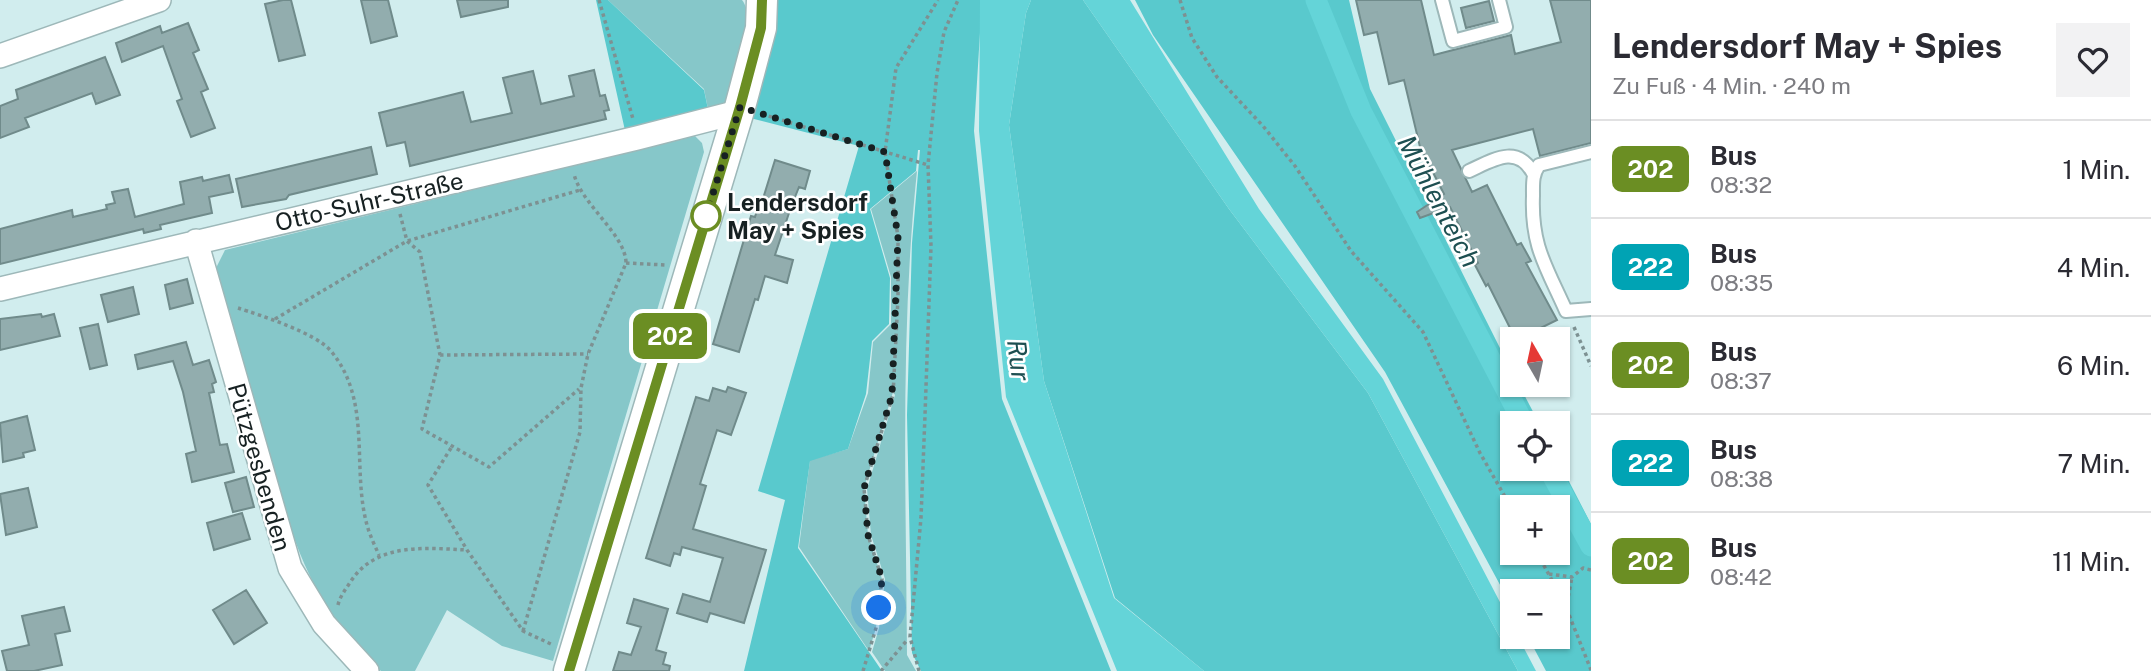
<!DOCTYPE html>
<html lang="de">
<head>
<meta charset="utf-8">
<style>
	:root { --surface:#fff; --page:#f2f2f3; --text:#2b2b33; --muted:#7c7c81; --line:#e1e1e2 }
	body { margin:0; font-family:"Public Sans",sans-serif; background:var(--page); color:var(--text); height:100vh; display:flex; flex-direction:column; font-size:26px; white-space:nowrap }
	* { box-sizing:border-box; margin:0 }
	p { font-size:23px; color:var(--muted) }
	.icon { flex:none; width:38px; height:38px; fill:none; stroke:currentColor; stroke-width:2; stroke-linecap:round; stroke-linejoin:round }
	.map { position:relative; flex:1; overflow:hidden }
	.drawer { display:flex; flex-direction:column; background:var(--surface); width:560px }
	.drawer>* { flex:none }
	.badge { padding:0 14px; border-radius:10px; font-size:24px; line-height:46px }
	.needle { width:46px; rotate:351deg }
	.fabs { position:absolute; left:1500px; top:327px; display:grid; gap:14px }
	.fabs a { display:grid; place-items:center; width:70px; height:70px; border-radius:0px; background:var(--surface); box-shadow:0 2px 5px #0004; font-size:35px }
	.you { position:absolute; width:35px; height:35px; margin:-18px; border:5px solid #fff; border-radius:50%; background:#1a73e8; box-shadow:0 0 0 10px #1a73e833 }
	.map>.badge { position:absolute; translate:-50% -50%; box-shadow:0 0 0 4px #fff }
	.round { display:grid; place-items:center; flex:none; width:74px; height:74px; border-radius:0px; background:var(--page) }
	.summary { display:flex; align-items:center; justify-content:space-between; height:119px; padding:0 21px }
	h1 { font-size:33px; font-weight:700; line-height:52px }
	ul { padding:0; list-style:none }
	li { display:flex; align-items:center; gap:21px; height:98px; padding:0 21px; border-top:2px solid var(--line) }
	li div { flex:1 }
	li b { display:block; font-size:26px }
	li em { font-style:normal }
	li .badge { min-width:77px; font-weight:700; text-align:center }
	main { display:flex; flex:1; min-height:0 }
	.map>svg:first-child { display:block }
</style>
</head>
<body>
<main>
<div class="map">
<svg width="1591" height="671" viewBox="0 0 1591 671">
	<rect width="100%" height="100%" fill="#d1edee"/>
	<path fill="#86c7c9" d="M608,0H742C760,23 732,83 724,111L709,114L704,89Z
		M695,136L702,143L704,152L553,661L502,646L447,610L415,671H381C308,609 286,519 261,430C246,377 230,324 215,270L225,250Z
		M917,171C900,331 906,494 907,655L916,671H885L872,652L879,628L885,579L871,535L867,489L895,395L893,392L864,488L868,535L882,579L876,628L869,651L799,547L810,460L848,449L868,393L873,342L891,324V277L871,209Z"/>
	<path fill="#59c9cd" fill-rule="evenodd" d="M596,0H608L704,90L709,114L626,135Z
		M778,0H982L974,131L1002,399L1111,671H921L912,653L907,415L912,243L920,150H918L916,171L870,209L890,278L889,324L872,341L866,394L848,449L810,461L798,548L882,671H744L785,500L758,491L859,146L746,117Z
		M1031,0H1083L1229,209L1368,393L1518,671H1204L1115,598L1044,381L1009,125L1026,13Z
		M1135,0H1349L1370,89L1512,372V385H1519L1539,423L1512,424V469H1558V460L1591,524V671H1546L1528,637H1558V592H1512V607L1385,372L1153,35ZM1512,508H1558V553H1512Z"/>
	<path fill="#64d4d8" d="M980,0H1031L1026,13L1009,125L1044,381L1114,598L1204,671H1117L1006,397L979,131Z
		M1083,0H1130L1259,209L1383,379L1512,625V637H1518L1536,671H1518L1368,393L1229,209Z"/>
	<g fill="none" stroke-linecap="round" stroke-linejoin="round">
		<path stroke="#64d4d8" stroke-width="21" d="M1316,0L1361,111L1524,424
			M1549,469L1591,546"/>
	</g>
	<path fill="#92adae" stroke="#708b8b" stroke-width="2" d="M283,0H291L305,55L279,61L265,4Z
		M361,0H388L397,36L371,43Z
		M457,0H508V7L461,17Z
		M1356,0H1421L1434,55L1511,35L1515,54L1561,42L1550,0H1591V143L1540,156L1533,129L1452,150L1472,192L1487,185L1517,245L1521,243L1531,261L1526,263L1557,320L1516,340L1488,284L1486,286L1475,265L1478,263L1450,207L1420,218L1417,212L1444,194L1420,147L1404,80L1389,84L1377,32L1364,35Z
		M1489,1L1494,21L1466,28L1461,8Z
		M188,23L199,50L193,53L208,89L201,92L215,128L191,137L177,101L182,99L163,46L122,62L116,43L160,26L162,33Z
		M105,57L120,95L96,104L92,93L25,118L29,127L0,138V106L18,99L16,90Z
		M594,70L600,96L605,95L609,110L604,111L606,119L410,166L405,142L387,146L379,113L463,92L471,122L512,113L503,78L533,71L541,104L574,96L569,76Z
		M371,147L377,174L289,195L286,199L242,207L236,179Z
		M775,160L810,171L805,189L799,187L791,207L775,255L793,260L787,283L765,276L758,300L755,299L739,352L713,344L751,216L755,217L759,204L761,205Z
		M229,175L233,192L209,197L212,213L160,225L161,229L144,233L143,229L0,264V229L72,210L73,217L107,209L106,205L115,203L112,192L128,189L135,217L184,204L180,182L202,177L203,181Z
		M187,279L193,303L170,309L165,285Z
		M133,287L139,314L108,322L101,295Z
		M41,314L42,317L54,314L60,336L0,350V319Z
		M98,324L107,365L90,369L80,328Z
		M186,342L193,365L209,360L216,382L212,384L214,392L209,393L220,445L227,444L234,472L192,482L186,454L196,451L183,392L173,361L138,369L135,355Z
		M728,387L746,393L731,435L717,430L700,484L706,486L693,529L766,550L744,623L710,613L707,622L677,613L683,594L710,602L723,558L682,547L680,555L674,553L670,566L646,558L696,397L709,401L713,388L726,392Z
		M27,416L35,450L23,453L24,457L3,462L0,423Z
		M246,477L254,507L233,512L225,483Z
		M28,488L37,527L6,535L0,494Z
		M242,513L250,539L214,550L207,523Z
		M246,590L267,623L234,644L213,610Z
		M634,599L668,609L656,650L666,653L663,664L670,666L669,671H613L619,652L631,655L641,627L627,623Z
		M64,607L70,631L55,634L62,665L34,671H7L2,651L29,645L22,616Z"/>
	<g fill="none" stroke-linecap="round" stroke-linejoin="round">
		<defs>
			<path id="service" d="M1442,0L1453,41L1506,27L1499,0
				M1591,152L1539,165C1532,175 1533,184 1533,196C1531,246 1546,266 1566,311L1591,309
				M1469,171C1493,160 1517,144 1533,173"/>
			<path id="minor" d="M0,56L159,0
				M196,241L290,568L324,624L367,671
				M0,289L637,138L738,112"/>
			<path id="tertiary" d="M569,671L740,107L761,28L762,0"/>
		</defs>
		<use href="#service" stroke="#9db8b9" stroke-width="16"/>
		<use href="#minor" stroke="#9db8b9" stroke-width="26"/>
		<use href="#tertiary" stroke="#9db8b9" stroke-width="33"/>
		<path stroke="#7d9192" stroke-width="3.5" stroke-dasharray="3.5 3.5" stroke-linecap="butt" d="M599,0L633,119
			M1180,0L1192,38L1217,77L1263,126L1295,166L1351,251L1423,332L1480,453L1512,509
			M762,114L928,165
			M400,214L407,241L420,252L440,355L422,429L489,467L579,389
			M626,263L666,265
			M238,308C260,315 315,333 330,350C373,400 351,467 367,525C370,536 375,546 379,555
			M275,319L407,241L580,190
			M1574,327L1591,366
			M440,355L588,354
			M451,448L428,485L467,550L523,631L553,645
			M1537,553L1564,602L1591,670
			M1549,574L1572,577L1583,568L1591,570
			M1564,602L1568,598L1572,577
			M338,605C340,596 346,589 351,581C377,542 426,548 467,550
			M523,631L580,432L581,388L588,354L626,263C626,235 581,204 574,174
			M863,671L876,628L882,579L868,535L864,488L893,395L898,298V237L885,152L896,68L938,0
			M881,671L908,639
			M919,671L910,637L921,518L925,415L931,246L928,165L937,73L944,32L958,0"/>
		<use href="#service" stroke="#fff" stroke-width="12"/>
		<use href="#minor" stroke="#fff" stroke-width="23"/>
		<use href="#tertiary" stroke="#fff" stroke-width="30"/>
	</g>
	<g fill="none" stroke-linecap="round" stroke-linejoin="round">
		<defs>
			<path id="line" d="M569,671L740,107L761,28L762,0"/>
		</defs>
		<use href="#line" stroke="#fff" stroke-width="16"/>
		<use href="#line" stroke="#6b8e23" stroke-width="10"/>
		<path stroke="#172122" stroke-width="7" stroke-dasharray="0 12.6" d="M706,216L740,107L885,152L898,237L892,395L864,488L868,535L882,579L879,608"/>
	</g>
	<circle fill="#fff" stroke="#6b8e23" stroke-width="3.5" cx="706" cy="216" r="14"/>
	<g text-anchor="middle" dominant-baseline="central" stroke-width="5" stroke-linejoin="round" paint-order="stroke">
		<g font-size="24" fill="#172122" stroke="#fff">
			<text transform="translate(369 201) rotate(-13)">Otto-Suhr-Straße</text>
			<text transform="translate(260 467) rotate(74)">Pützgesbenden</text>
		</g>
		<g font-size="24" font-weight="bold" fill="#172122" stroke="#fff" text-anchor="start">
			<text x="727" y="202">Lendersdorf<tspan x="727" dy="28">May + Spies</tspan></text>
		</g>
		<g font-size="26" font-style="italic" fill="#1d4f51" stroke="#fff">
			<text transform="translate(1439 201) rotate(62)">Mühlenteich</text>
			<text transform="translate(1019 360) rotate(83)">Rur</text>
		</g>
	</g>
</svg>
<div class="fabs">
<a><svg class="needle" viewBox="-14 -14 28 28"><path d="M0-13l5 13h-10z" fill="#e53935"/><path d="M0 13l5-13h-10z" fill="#7c7c81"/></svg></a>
<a><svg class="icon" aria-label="locate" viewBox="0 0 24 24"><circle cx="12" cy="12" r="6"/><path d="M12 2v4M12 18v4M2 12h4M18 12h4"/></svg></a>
<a>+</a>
<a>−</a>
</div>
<div class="you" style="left:879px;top:608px"></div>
<b class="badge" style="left:670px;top:336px;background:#6b8e23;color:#fff">202</b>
</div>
<section class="drawer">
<div class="summary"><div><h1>Lendersdorf May + Spies</h1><p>Zu Fuß · 4 Min. · 240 m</p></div><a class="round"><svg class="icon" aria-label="heart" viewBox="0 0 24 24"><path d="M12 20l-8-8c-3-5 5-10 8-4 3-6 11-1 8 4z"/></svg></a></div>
<ul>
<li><span class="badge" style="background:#6b8e23;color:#fff">202</span><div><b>Bus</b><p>08:32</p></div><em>1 Min.</em></li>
<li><span class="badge" style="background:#00a3b4;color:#fff">222</span><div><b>Bus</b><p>08:35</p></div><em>4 Min.</em></li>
<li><span class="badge" style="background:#6b8e23;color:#fff">202</span><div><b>Bus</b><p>08:37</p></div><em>6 Min.</em></li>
<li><span class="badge" style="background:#00a3b4;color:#fff">222</span><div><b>Bus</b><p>08:38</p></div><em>7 Min.</em></li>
<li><span class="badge" style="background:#6b8e23;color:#fff">202</span><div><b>Bus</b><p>08:42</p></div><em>11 Min.</em></li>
</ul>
</section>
</main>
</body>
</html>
